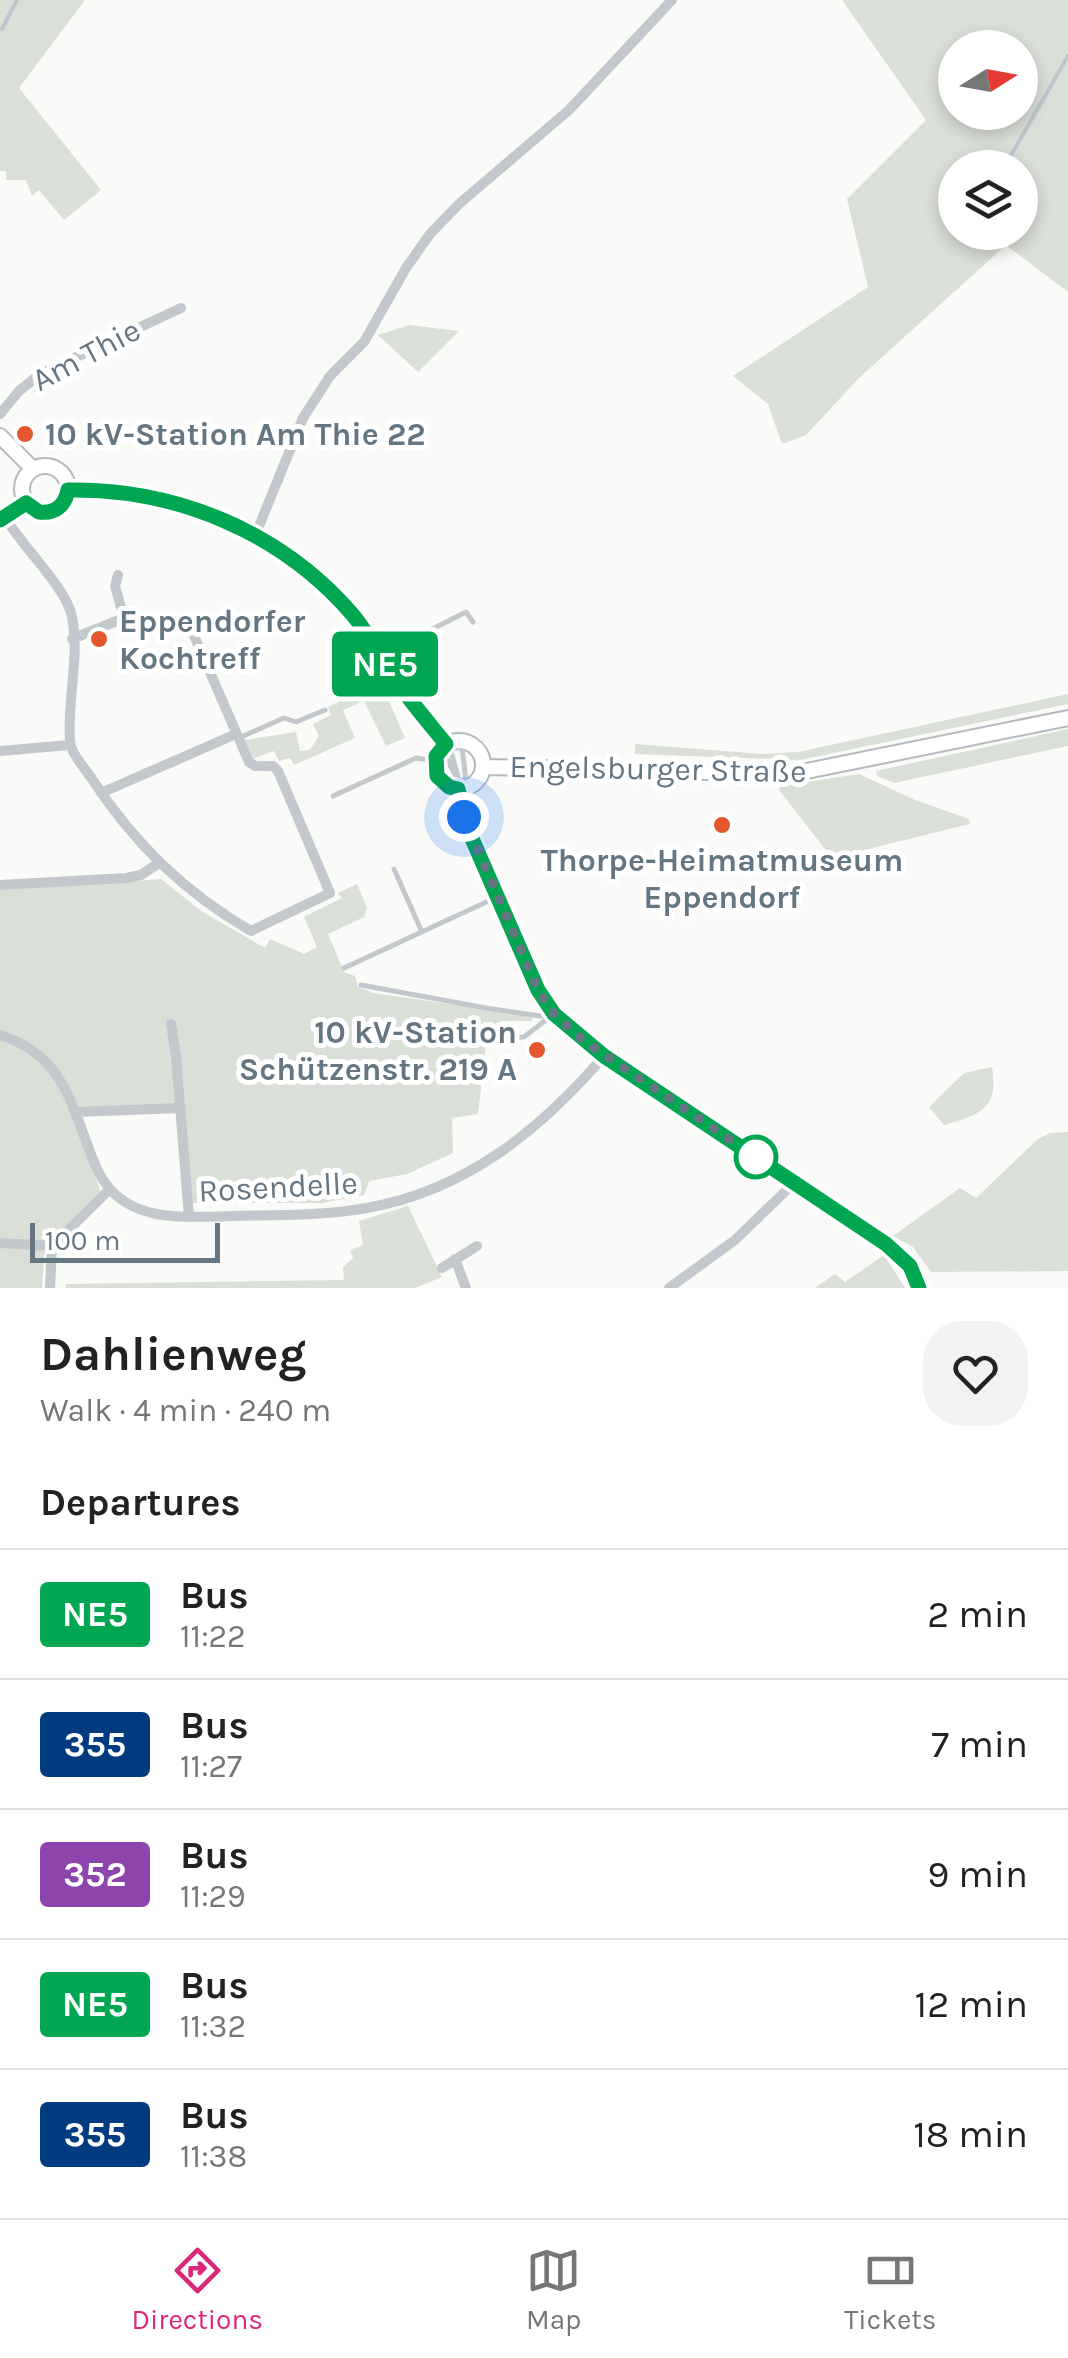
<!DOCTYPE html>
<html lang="en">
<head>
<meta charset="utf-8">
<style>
	:root { --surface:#fff; --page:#f2f2f2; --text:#222; --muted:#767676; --line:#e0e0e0; --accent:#db2777 }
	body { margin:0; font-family:Karla,sans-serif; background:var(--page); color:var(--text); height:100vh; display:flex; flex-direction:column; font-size:38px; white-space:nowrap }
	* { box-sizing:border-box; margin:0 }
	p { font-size:32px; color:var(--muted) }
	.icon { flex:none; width:55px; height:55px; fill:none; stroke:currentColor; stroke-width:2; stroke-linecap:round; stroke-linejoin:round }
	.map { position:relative; height:1288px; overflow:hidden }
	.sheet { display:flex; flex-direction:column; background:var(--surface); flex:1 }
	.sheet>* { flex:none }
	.badge { padding:0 20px; border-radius:8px; font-size:35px; line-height:65px }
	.needle { width:65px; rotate:79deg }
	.fabs { position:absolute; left:938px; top:30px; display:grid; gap:20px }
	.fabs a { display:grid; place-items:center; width:100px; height:100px; border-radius:50%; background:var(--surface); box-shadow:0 5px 15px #0003; font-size:50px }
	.scale { position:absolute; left:30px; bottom:25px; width:190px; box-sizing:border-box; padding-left:10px; border:5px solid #657683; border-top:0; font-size:28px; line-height:35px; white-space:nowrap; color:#657683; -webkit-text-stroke:8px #fff; paint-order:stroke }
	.you { position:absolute; width:50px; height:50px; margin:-25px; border:8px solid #fff; border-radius:50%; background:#1a73e8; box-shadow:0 0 0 15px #1a73e833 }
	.map>.badge { position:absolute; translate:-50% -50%; box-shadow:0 0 0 5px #fff }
	h2 { padding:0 40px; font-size:38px; line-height:90px }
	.round { display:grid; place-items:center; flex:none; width:105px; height:105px; border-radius:40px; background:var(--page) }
	.head { display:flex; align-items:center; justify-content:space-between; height:170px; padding:0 40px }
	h1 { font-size:48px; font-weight:700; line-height:75px }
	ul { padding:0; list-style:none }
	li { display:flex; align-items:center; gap:30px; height:130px; padding:0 40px; border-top:2px solid var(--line) }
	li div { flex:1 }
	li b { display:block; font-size:38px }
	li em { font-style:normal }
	li .badge { min-width:110px; font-weight:700; text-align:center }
	.menu { display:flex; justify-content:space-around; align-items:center; height:140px; border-top:2px solid var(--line); background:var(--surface); font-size:28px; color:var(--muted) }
	.menu a { display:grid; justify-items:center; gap:5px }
	.menu .selected { color:var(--accent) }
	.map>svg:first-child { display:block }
</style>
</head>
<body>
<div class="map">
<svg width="1068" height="1288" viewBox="0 0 1068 1288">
	<rect width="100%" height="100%" fill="#fafaf8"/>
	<path fill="#dadfd7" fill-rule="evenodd" d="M0,0H85L19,88L101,190L64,220L39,190L32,196L26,180H6V171H0Z
		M842,0H1068V292L1006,245L859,378L806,435L782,444L768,404L733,376L868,287L847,199L926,120ZM955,48H1020V112H955ZM955,168H1020V232H955Z
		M409,325L459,331L418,372L378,335Z
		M376,672L405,738L386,746L364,701L343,710L355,738L294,765L290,758L279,761L274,751L253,759L245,740L296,732L300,751L310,750L319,736L313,724L331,715L328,707L339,702L334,692Z
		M1068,694V704L800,760L635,754V744L763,754L798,752Z
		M1068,729V746L894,783L877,776L876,771Z
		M859,774L915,800L969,819L970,824L832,858L779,790L780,786Z
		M161,879L201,911L265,948L270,939L304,954L317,947L304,917L342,898L338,893L357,884L367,908L364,917L328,934L344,972L355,976L358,987L373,993L532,1016V1021H501V1026H488L478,1114L452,1118L453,1153L407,1174L369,1181L364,1195L322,1203H190L183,1105L73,1109L101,1193L44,1255L42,1288H0V890Z
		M992,1067C999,1108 981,1115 944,1125L929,1107L964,1073Z
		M1068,1132V1271L931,1272L913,1247L893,1236L960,1188L976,1198L1038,1139L1050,1133Z
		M408,1206L442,1277L415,1288H66V1284L344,1280L343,1267L353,1258L350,1250L363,1245L359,1221Z
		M884,1255L905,1288H815L835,1274L845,1282Z"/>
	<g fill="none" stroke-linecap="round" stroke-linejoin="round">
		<path stroke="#bbc7cb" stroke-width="4" d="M2,29L17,0
			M1006,164L1068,56"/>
		<defs>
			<path id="secondary" d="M0,436L33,469
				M22 489a23 23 0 1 1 46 0a23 23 0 1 1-46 0Z
				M68,490C176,489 280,532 352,614C369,634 380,657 394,678C410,701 428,722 446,744
				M0,520L25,503
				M435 765a24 24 0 1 1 48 0a24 24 0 1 1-48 0Z
				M483,767L792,774L1068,718
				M458,789L470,835L538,990L554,1014L604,1056L886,1244L910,1266L919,1288"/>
		</defs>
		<use href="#secondary" stroke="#b3babf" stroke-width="18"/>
		<path stroke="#c3c8cc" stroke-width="5" d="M381,655L466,612L473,622
			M241,737L284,718L296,722L325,710
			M455,748H462L466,780L458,781L445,755Z
			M450,749L458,776
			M333,796L416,758L435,761
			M394,869L421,930
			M344,968L495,898
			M361,985L486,1008L540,1016L551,1015
			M500,1038L524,1037L551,1016"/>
		<path stroke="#c3c8cc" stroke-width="10" d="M0,414L19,391L40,374L181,308
			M5,517C22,547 67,588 72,617C80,657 67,700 70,740C70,753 85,768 92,779C134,843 184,892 251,931L330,893L278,771L273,766H255L249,762L192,631
			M255,536L303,418L330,376L364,342L406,268L430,234L459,204L569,110L672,0
			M72,639L124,618L115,586L118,575
			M0,751L69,745
			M101,793L236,734
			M0,885L126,878L141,875L159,863
			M171,1024L176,1056L189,1217
			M0,1035C55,1052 68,1091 86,1141C92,1157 98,1175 109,1188C139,1223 190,1217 231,1216C276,1215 322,1216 367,1208C467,1190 540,1130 604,1056
			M76,1112L181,1108
			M0,1243L52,1246
			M455,1259L466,1288
			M442,1268L477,1246
			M50,1288L52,1246L110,1189
			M669,1288L735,1240L794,1183"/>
		<use href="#secondary" stroke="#fff" stroke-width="14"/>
	</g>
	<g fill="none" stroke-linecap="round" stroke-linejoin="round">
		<defs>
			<path id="line" d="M0,520L26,503L39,512C55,514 65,506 68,490C176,488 281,532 352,614C369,634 380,657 394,678C410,701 428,722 446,744L436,756L437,776L449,787L458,789L470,834L538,990L554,1014L604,1056L886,1244L910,1266L919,1288"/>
		</defs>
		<use href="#line" stroke="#fff" stroke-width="22"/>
		<use href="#line" stroke="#00a651" stroke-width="15"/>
		<path stroke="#657683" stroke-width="10" stroke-dasharray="0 18" d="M464,817L538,990L554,1014L584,1041L756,1157"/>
	</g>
	<g fill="#e4572e" stroke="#fff" stroke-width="4">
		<circle cx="25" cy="434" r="10"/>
		<circle cx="99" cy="639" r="10"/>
		<circle cx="722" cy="825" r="10"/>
		<circle cx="537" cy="1050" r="10"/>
	</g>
	<circle fill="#fff" stroke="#00a651" stroke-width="5" cx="756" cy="1157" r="20"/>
	<g text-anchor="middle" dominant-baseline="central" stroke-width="10" stroke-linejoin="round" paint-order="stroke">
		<g font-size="32" fill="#657683" stroke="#fff">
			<text transform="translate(86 355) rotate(-28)">Am Thie</text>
			<text transform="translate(658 769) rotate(1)">Engelsburger Straße</text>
			<text transform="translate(278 1187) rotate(-3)">Rosendelle</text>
		</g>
		<g font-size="32" font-weight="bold" fill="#657683" stroke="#fff" text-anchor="start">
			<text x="45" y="434">10 kV-Station Am Thie 22</text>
			<text x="119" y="621">Eppendorfer<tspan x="119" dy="37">Kochtreff</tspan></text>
			<text x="722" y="860" text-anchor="middle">Thorpe-Heimatmuseum<tspan x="722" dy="37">Eppendorf</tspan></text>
			<text x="517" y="1032" text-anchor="end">10 kV-Station<tspan x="517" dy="37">Schützenstr. 219 A</tspan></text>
		</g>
	</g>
</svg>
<div class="fabs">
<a><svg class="needle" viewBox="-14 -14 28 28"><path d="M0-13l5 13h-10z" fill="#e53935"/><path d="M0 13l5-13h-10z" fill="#767676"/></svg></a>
<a><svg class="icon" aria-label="layers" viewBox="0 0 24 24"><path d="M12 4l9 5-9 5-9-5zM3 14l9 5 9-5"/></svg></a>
</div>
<div class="scale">100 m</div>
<div class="you" style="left:464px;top:817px"></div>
<b class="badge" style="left:385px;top:664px;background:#00a651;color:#fff">NE5</b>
</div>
<section class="sheet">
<div class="head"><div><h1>Dahlienweg</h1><p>Walk · 4 min · 240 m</p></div><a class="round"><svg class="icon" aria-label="heart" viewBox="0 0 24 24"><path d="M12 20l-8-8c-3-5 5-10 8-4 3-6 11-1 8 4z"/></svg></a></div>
<h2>Departures</h2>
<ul>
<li><span class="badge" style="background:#00a651;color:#fff">NE5</span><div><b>Bus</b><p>11:22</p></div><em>2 min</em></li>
<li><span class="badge" style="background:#003b80;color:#fff">355</span><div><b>Bus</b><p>11:27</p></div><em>7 min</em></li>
<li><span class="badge" style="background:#8e44ad;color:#fff">352</span><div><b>Bus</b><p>11:29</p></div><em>9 min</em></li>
<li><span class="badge" style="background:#00a651;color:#fff">NE5</span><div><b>Bus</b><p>11:32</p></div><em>12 min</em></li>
<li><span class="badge" style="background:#003b80;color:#fff">355</span><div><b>Bus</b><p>11:38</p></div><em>18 min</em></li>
</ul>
</section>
<nav class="menu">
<a class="selected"><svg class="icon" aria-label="directions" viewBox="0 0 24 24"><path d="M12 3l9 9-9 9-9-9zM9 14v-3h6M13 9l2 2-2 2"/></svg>Directions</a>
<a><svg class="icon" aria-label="map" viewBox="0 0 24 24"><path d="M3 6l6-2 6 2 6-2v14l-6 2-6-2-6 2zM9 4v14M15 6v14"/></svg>Map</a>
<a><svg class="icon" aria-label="tickets" viewBox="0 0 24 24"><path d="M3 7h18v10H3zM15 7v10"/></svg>Tickets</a>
</nav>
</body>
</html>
